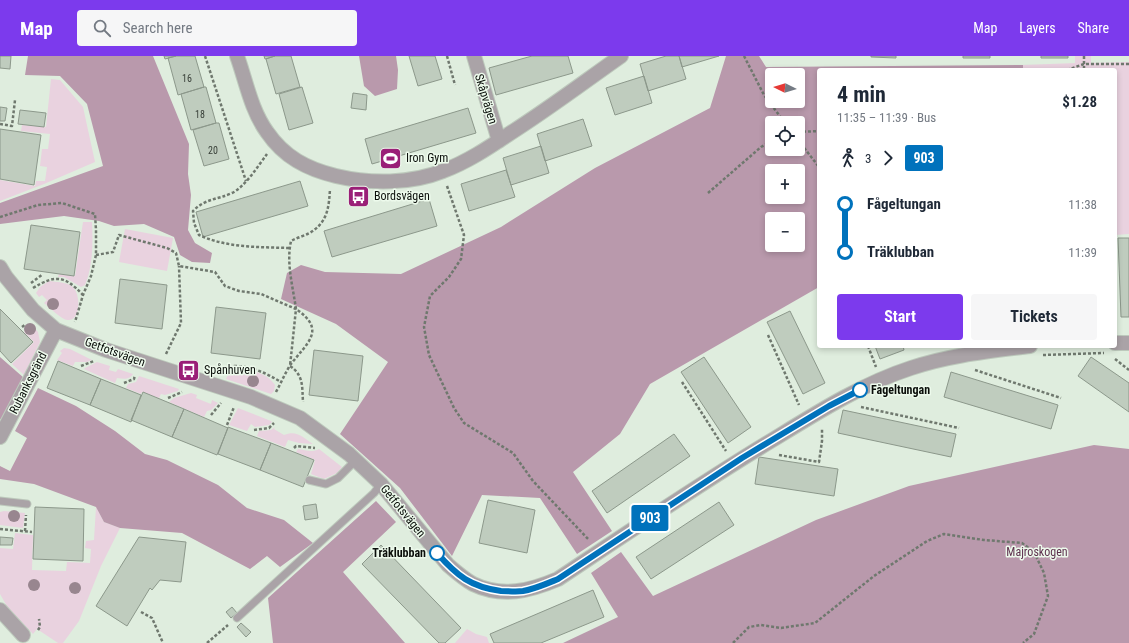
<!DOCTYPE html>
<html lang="en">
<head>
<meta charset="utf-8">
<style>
	:root { --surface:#fff; --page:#f6f6f7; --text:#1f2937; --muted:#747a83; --accent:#7c3aed }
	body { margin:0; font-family:"Roboto Condensed",sans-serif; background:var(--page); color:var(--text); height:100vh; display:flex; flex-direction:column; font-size:15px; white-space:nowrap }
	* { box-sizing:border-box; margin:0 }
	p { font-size:13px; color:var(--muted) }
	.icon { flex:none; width:22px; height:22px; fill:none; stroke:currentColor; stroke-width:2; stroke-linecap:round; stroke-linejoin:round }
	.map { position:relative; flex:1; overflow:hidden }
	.panel { position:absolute; left:817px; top:12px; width:300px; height:280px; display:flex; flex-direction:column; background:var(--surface); border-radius:4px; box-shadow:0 2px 6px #0003 }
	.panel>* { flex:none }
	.badge { padding:0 8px; border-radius:3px; font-size:14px; line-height:26px }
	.needle { width:26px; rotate:275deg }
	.fabs { position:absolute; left:765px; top:12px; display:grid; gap:8px }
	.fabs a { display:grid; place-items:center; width:40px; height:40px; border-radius:4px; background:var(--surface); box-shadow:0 2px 6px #0003; font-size:20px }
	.map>.badge { position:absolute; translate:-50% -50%; box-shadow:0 0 0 2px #fff }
	.legs { display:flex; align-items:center; gap:6px; height:44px; padding:0 20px; font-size:13px }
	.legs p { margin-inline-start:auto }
	.overview { display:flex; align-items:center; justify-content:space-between; height:68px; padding:0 20px }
	h1 { font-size:22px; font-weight:700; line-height:30px }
	.cta { display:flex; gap:8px; margin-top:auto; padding:8px 20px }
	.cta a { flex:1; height:46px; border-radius:4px; background:var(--accent); color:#fff; font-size:16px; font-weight:700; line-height:46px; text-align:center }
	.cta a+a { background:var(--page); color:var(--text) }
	ul { padding:0 20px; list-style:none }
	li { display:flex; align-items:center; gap:14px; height:48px; font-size:15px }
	li i { display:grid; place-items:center; width:6px; height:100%; margin:0 5px; background:currentColor }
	li i::after { content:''; width:10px; height:10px; margin:-5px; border:3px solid; border-radius:50%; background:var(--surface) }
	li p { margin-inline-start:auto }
	li:first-child i { background:linear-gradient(#0000 50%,currentColor 0) }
	li:last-child i { background:linear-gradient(currentColor 50%,#0000 0) }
	header { display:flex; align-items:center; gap:24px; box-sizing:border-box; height:56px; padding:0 20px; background:var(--accent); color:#fff }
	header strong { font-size:19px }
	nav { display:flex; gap:22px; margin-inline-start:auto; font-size:14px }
	.search { width:280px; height:36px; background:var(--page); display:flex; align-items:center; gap:10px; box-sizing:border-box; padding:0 14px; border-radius:4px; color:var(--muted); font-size:15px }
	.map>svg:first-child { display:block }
</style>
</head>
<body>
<header>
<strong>Map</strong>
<div class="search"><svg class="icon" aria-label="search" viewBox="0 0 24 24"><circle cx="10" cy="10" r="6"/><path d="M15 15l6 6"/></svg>Search here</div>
<nav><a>Map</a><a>Layers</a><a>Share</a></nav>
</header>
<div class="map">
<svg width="1129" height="587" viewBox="0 0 1129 587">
	<rect width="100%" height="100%" fill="#dfedde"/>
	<path fill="#e9d2df" d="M1075,0H1091V7L1129,6V178L1115,179V14H1023V9L1075,7Z
		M51,23L60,24L83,51L95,106L44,128L0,145V124L35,130L36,125H45L47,111L40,110L42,93H48L50,78L21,75L22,69L46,71Z
		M83,166H92C93,187 93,210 85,229L81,231L64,221H58L59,218L75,220Z
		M125,173L173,182L167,215L119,206Z
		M49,225C56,226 67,226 73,231C81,239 81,266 67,264C61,263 49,251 44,247L47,244L42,239L39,241L36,237L40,231Z
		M30,267L38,276L40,286L24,319L12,308L34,286L24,276Z
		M64,292L70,293L92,304L87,306H75L73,310L57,304L62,297L60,295Z
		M97,306L110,310L109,314L116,316L118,313L133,318C129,324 124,323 117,322L115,327L84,313L85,312Z
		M236,313C250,313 267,317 275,329L274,335L271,338L226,323L229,317Z
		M139,320L179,333L178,335L165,339L161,338L159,342L142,336L141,338L126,332L128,328L136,326Z
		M191,337L197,339L196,342L211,348L212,344L218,347L211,354L207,355L204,361L169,346L174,342Z
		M238,352L271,365L272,366L269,369L255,371L251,368L247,375L229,369Z
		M275,371L274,373L284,379C297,374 302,381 313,388L299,387L288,384L285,391L257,380L259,375L271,374Z
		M298,393C305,394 312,397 319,393L342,411L337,417L324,423L311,418L315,404L296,396Z
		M96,451L104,466L120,472L101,510L79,565L63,587H58L37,573L33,578L8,552L0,538V492L13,493L15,477L33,479L32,514L66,515L67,506L90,507L91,493L85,492L86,485L94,484Z
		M4,455L25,457L23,472L0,469V456Z
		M467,573L476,578L487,581L489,587H455Z"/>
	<path fill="#b999ac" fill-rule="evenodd" d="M28,0H153L189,88L188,118L191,139L188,174L195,187L212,197L210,207L192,206L180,199L174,181L144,168L114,170L99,165L64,160L0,168V147L103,110L87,48L60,20L25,19Z
		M359,0H396L398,14L397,33L375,40L364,30Z
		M726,0H759L766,11L1023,9V14H819V231L650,328L620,378L573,416L612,475L577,498L540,442L482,439L452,500L400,432L340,378L388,306L336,268L281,243L287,217L301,209L325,216L401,218L501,171L595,112L710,52ZM772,19H798V45H772ZM772,67H798V93H772ZM772,115H798V141H772ZM772,163H798V189H772Z
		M0,301L24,322L2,363H0Z
		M38,332L76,350L115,375L145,398L167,404L218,429L247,452L284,464L313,487L280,511L267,500L250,513L182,477L120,472L104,466L96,451L34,428L0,423V410L10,415L27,382L15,375Z
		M1094,389L1129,393V587H563L618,561L591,517L621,496L653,540L816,464L909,430Z
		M376,445L396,466L343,516L405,587H273L268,542Z"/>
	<path fill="#bfccbe" stroke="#8c988b" d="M0,0H11L10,13L0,12Z
		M164,0H176L165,3Z
		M176,0H195L204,31L178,39L168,2Z
		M264,0H275L265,3Z
		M275,0H291L300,31L276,38L266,3Z
		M409,0H435L442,23L418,30Z
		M532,0H568L573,17L496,39L489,12Z
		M666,0H679L686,23L648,35L640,8Z
		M679,0H719L682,11Z
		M871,0H896V2L871,1Z
		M963,0H990V2H963Z
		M1041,0H1068V2H1041Z
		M644,20L652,47L615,59L606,32Z
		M204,31H206L216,67L191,74L181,38Z
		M302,31L313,67L289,74L279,38Z
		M353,37L367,39L366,54L351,52Z
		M0,51L7,52L5,65H0Z
		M468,52L476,77L372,108L365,83Z
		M20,54L46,57L44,71L18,68Z
		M583,63L592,90L545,105L537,78Z
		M216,67H219L229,103L204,110L193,74Z
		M0,73L41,79L34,129L0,123Z
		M541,90L549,117L511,129L503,102Z
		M506,114L515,141L469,155L461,128Z
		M300,125L308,150L203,181L196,156Z
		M429,143L437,170L332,201L324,175Z
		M31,169L80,176L74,220L24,213Z
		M1118,182H1129V261H1121Z
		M120,223L167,229L162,273L115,267Z
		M216,251L266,257L260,303L211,297Z
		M0,253L33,286L11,307L0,295Z
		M790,255L825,327L803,338L767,266Z
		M875,290H903L904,294L880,303Z
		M314,294L363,300L358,345L309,339Z
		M704,301L751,371L728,387L681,316Z
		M1091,301L1129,327V356L1078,320Z
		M58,305L101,323L90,349L47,332Z
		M951,316L1058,349L1051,373L944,341Z
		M101,323L141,339L131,366L90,349Z
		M143,336L184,353L172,381L131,364Z
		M184,353L228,372L217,399L172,381Z
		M843,354L956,378L951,401L838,377Z
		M228,371L271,387L260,414L218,398Z
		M674,378L690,400L607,457L592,435Z
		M271,387L314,404L303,431L260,414Z
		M759,401L838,413L834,440L755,428Z
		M488,444L535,454L527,497L479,487Z
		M719,446L734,469L651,523L636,501Z
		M316,448L318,462L305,464L303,450Z
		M35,451L84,453L83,505L33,503Z
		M0,481L13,482L12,489H0Z
		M139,481L186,486L181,526L160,524L152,534L150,532L127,570L96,550Z
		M381,489L461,572L445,587H439L362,508Z
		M593,534L604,561L541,587H494L490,578Z
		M232,551L237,557L231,562L226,556Z
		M241,567L251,576L246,581L237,571Z"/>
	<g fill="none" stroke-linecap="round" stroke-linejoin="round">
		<defs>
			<path id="lane" d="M309,424L326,428L338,422L356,404
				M0,445L27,448
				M237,562L374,437L381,428"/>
			<path id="street" d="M237,0C246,25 251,54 267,76C284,101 307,113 336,120C370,128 411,128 443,115C467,106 488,92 509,78C547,54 584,26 621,0
				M474,0L499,85
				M0,211L6,221L33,254L56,274L106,294L251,341L300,362L349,398L381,428L448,509C456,516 464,523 473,528C502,542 530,535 558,523C630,475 701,427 774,383C818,356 862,328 911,312C949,299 991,295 1030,290
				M1115,287H1129
				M0,381L56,274
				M0,554L23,579"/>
		</defs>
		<use href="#lane" stroke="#bdc9bc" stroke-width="9"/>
		<use href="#street" stroke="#bdc9bc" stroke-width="16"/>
		<path stroke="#6f786e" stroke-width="2.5" stroke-dasharray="3 2" stroke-linecap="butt" d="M205,0L246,125
			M447,0L455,29
			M744,0L764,39L785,67
			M1084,0V14
			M1067,14L1084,8H1129
			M0,68L12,70L15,44
			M798,76L819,75
			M798,84L819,111
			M267,98C258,110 245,131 232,137C217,144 206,142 193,155L194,167L199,179C227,192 259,191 289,192
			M447,130L464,179L461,203L449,221L430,240L424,271L429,299L454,352L464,367L513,397L533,425L589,484
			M708,137L761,91L772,85
			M0,161L38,149L62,147L95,158L96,174V199L91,220L83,239L75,266
			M1115,198V271
			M96,199L113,196L119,179L167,192L176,197L179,210L215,216L225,230L239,235L261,238L296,253L290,310C304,319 302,332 303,346
			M31,227L43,218
			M33,232C56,218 65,220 83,239
			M22,271L26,268
			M768,279L799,349
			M868,290L876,311
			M166,298L181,267L179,210
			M1043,299L1104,297
			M1115,303L1129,314
			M81,310L94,305
			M975,314L1061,342
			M227,317L233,310C251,310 266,317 281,326
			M682,326L726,395
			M124,327L134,323L135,319
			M276,336C281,327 285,317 291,308C307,287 327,274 296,253C293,231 286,207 291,185C298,181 308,179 314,174C328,164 329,149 330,133
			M168,342L182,336
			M861,351L959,372
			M211,359L221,347
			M227,369L234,351
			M254,374L269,372L274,367
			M294,392L296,390L315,392
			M779,399L819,406L822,385V372
			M0,473L32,476
			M25,475L26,459
			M141,556L152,562L163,587
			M38,574L40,571L39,563
			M207,587L228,569
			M733,587L749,571L761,569L781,572L815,567L874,520L927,485L944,478L984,484L1022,487L1034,496L1044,517L1048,540L1034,578L1023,587"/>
		<use href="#lane" stroke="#aaa3a7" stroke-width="7"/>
		<use href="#street" stroke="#aaa3a7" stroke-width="14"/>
	</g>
	<g fill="#98868f">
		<circle cx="53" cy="248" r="6"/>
		<circle cx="30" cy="273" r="6"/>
		<circle cx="253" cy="325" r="6"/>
		<circle cx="14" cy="460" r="6"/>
		<circle cx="34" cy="529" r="6"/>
		<circle cx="75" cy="532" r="6"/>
	</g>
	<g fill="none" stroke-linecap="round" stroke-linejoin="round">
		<defs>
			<path id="line-1" d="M437,497C457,520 471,531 501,535C508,535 516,536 523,535C535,533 546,528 558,523L742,402L829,350L860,334"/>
		</defs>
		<use href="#line-1" stroke="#fff" stroke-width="9"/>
		<use href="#line-1" stroke="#0072bc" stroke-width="6"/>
	</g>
	<defs>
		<symbol id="stadium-square" viewBox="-11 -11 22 22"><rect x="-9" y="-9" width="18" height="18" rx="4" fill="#9a1f77" stroke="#edfaec"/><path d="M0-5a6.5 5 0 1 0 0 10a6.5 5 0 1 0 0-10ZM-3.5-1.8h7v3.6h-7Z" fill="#fff"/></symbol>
		<symbol id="bus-square" viewBox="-11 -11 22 22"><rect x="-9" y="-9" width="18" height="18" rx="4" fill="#9a1f77" stroke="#edfaec"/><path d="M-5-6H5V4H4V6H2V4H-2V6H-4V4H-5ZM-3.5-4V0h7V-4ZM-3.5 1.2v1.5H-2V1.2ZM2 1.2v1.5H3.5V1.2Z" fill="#fff"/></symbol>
	</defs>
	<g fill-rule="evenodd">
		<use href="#stadium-square" x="378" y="90" width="25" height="25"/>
		<use href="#bus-square" x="346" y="128" width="25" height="25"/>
		<use href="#bus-square" x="176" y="302" width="25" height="25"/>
	</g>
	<g fill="#fff" stroke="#0072bc" stroke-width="2">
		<circle cx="860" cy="334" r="7"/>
		<circle cx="437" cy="497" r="7"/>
	</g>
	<g text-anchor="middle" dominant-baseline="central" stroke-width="3" stroke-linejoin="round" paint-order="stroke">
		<g font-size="10" fill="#373e37">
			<text x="187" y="22">16</text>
			<text x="200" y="58">18</text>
			<text x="213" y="94">20</text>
		</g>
		<g font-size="12" fill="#0a0e0a" stroke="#edfaec">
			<text transform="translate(486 43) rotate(73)">Skåpvägen</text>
			<text transform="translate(115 296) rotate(20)">Getfotsvägen</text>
			<text transform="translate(28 327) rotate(-63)">Rubanksgränd</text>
			<text transform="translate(403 455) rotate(51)">Getfotsvägen</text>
		</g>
		<g font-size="12" fill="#0a0e0a" stroke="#edfaec" text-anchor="start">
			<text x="406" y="102">Iron Gym</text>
			<text x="374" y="140">Bordsvägen</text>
			<text x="204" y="314">Spånhuven</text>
		</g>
		<g font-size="12" font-weight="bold" fill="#0a0e0a" stroke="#edfaec" text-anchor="start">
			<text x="871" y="334">Fågeltungan</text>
			<text x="426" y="497" text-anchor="end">Träklubban</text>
		</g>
		<g font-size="12" fill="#5e314e" stroke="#edfaec">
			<text x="1037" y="496">Majroskogen</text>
		</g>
	</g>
</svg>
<div class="fabs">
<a><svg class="needle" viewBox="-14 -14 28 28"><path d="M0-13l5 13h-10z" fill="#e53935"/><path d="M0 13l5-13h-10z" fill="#747a83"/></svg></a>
<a><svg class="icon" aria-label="locate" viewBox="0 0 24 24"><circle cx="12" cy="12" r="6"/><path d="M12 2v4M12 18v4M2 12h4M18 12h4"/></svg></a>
<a>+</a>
<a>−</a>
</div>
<b class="badge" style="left:650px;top:462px;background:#0072bc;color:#fff">903</b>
<section class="panel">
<div class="overview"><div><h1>4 min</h1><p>11:35 – 11:39 · Bus</p></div><b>$1.28</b></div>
<div class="legs"><svg class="icon" aria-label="walk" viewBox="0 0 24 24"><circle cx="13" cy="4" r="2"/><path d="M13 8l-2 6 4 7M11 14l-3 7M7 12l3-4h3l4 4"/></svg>3<svg class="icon" aria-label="forward" viewBox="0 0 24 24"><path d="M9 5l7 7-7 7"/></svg><b class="badge" style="background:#0072bc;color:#fff">903</b></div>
<ul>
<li><i style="color:#0072bc"></i><b>Fågeltungan</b><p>11:38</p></li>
<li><i style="color:#0072bc"></i><b>Träklubban</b><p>11:39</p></li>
</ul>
<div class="cta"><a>Start</a><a>Tickets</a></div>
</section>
</div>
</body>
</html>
